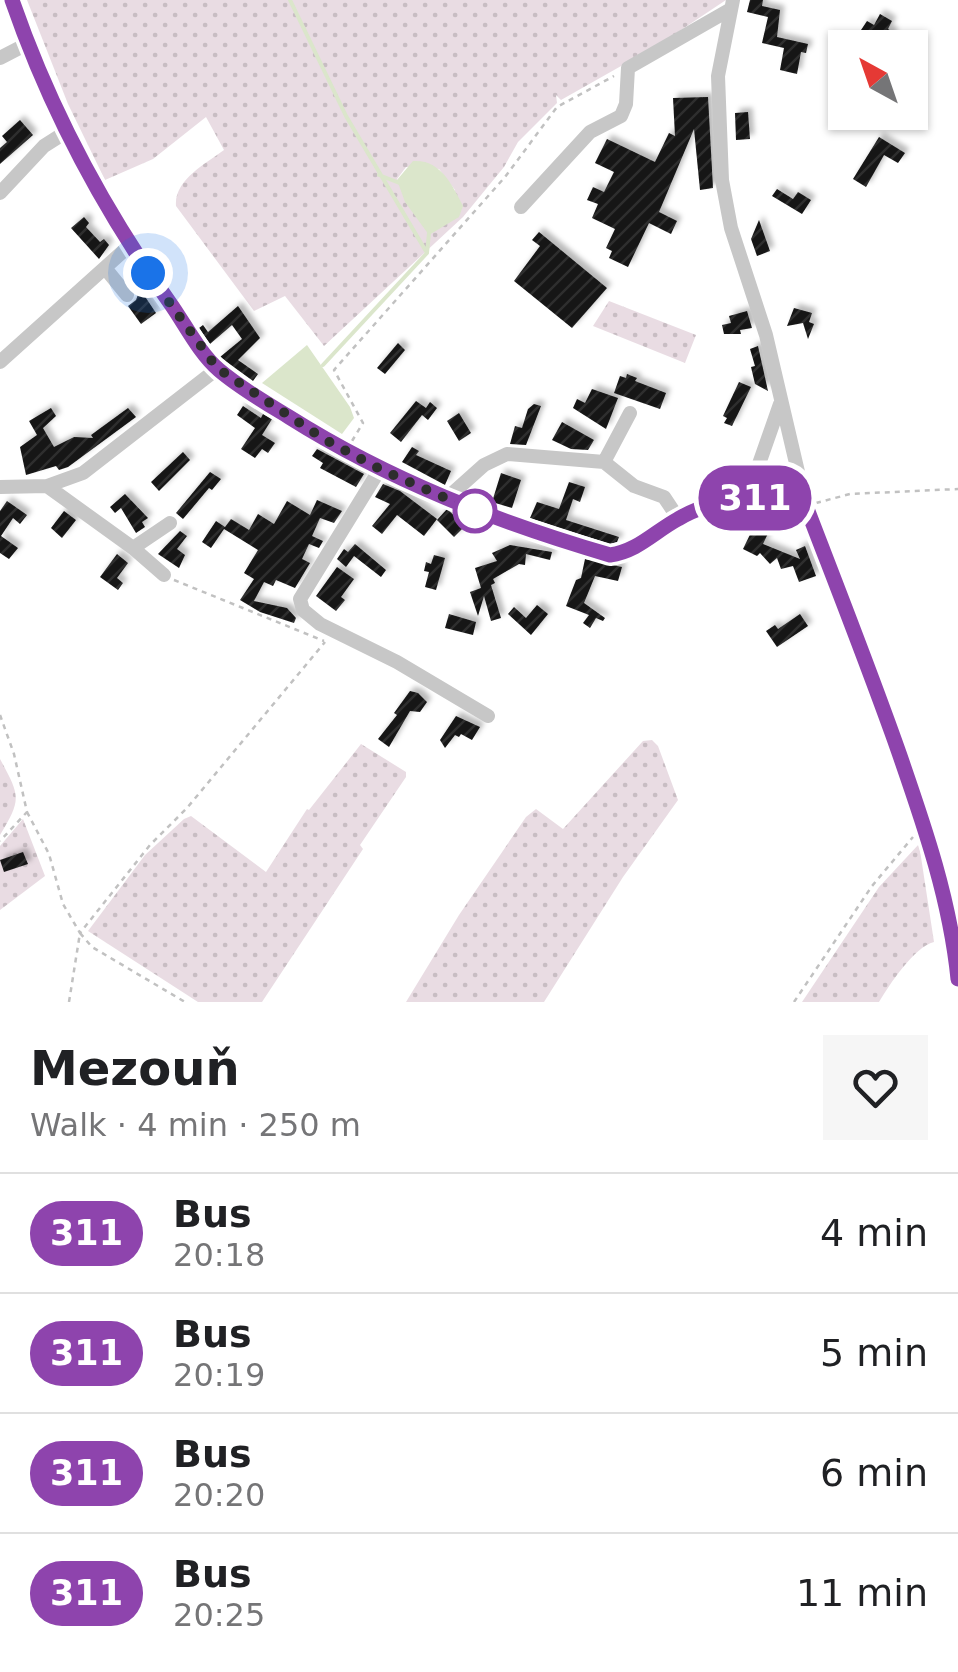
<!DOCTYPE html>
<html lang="en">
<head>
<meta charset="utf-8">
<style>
	:root { --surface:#fff; --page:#f6f6f6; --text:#202124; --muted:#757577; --line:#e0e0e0 }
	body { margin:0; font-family:"DejaVu Sans",sans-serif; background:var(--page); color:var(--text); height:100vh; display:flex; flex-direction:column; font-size:38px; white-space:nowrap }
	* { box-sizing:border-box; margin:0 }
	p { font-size:32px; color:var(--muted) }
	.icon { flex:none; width:55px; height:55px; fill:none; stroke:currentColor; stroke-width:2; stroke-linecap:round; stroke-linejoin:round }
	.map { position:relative; height:1002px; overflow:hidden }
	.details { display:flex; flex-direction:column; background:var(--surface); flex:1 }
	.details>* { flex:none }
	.badge { padding:0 20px; border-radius:32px; font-size:35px; line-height:65px }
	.needle { width:65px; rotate:320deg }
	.fabs { position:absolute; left:828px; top:30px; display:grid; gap:20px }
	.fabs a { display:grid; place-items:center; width:100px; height:100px; border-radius:0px; background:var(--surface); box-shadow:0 2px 8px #0004; font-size:50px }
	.you { position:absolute; width:50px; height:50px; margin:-25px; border:8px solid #fff; border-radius:50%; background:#1a73e8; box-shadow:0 0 0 15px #1a73e833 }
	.map>.badge { position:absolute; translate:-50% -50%; box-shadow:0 0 0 5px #fff }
	.round { display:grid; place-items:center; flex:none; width:105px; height:105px; border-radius:0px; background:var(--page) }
	.headline { display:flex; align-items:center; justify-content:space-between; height:170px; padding:0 30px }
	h1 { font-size:48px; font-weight:800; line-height:75px }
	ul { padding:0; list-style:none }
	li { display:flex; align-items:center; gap:30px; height:120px; padding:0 30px; border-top:2px solid var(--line) }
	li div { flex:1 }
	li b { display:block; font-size:38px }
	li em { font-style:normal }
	li .badge { min-width:110px; font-weight:700; text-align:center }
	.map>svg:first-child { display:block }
</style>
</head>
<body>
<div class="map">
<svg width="958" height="1002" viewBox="0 0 958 1002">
	<defs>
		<pattern id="grass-dots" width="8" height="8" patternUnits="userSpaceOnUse" patternTransform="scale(2.5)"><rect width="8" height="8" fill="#e9dce3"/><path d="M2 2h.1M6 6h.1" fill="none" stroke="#c8bdc3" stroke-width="1.8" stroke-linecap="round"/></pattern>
		<pattern id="building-hatch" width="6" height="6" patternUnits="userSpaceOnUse" patternTransform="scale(2.5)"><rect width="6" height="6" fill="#141414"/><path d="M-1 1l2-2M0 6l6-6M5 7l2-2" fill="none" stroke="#2e2e2e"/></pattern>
		<filter id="shadow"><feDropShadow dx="4.5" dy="-4.5" stdDeviation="2.5" flood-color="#0004"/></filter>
	</defs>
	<rect width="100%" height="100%" fill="#fff"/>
	<path fill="url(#grass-dots)" fill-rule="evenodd" d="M27,0H726L660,44L561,100L556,95L557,103L518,142L504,167L463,217L324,346L285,296L254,311L176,206C174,180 205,164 224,150L206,117L153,159L105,180L68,104ZM406,167L439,169L455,190L429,234L397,179Z
		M609,301L696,335L685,363L593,326Z
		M652,740L658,746L678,800L623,877L544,1002H406L459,915L526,817L536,809L563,829L643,741Z
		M361,744L406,772V777L360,845L363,849L262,1002H198L88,931L145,855L184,819L191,816L266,872L307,809L309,810Z
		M0,759C20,796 22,799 0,835Z
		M23,819L45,876L0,910V846Z
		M919,844L934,942C914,947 890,984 879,1002H802L879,887Z"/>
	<path fill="#dbe6cb" d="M413,161C440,159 452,184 463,206L459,217L429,235L405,202L397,180Z
		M307,345L350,407L354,418L342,434L262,383Z"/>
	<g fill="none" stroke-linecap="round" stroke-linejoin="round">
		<path stroke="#dbe6cb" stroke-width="4" d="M290,0L346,116L427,253L323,365
			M379,175L402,184
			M427,253L429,233"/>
	</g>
	<path fill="url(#building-hatch)" filter="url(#shadow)" d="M750,0H763L762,6L780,10L777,37L808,44L806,53L801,52L797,74L780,70L784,48L762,43L768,17L747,12Z
		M880,14L892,21L888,29L894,33L887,45L861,30L867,21L874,25Z
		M708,97L713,188L700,190L694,129L659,212L677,221L671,234L649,223L628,267L609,258L612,251L606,248L615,229L592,218L598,204L587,200L593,187L604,192L614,172L595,163L607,139L655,162L669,133L675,136L673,98Z
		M748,112L750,139L736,140L735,113Z
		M20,120L33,135L0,164V148L7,142L2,136Z
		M879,137L905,153L898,163L884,155L866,187L853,179Z
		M777,189L793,199L798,192L811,200L802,214L772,196Z
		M84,217L89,223L86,227L100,242L104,239L109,245L99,259L71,228Z
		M759,220L770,251L757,256L751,239Z
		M539,232L607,288L572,328L514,281L540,246L532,240Z
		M140,289L156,313L141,324L128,306L136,300Z
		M238,306L260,338L238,360L258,374L253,381L220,357L242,339L232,325L210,344L199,328L203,325L208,332Z
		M794,308L812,313L809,322L814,324L808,339L803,323L787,326Z
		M747,311L752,328L740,330L741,334H724L722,325L731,323L729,316Z
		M398,343L405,350L385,374L377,368Z
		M758,346L768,391L755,384L751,367L755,366L750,349Z
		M627,374L637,378L635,381L666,393L660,409L614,393L620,376L626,378Z
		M739,382L751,387L732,426L724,423L727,418L723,416Z
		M592,389L618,398L606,429L573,408L577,399L585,403Z
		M416,401L426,408L430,402L437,408L428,420L422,415L401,442L390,433Z
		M534,404L541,406L526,445L510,444L515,426L522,428L528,409Z
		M243,406L261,418L263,414L272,419L262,435L275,443L268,453L262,449L255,458L241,449L255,428L237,415Z
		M51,408L56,416L43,428L54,447L74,437L93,438L91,435L128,408L136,417L68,467L59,470L56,466L26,475L20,447L37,435L29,421Z
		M459,413L471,433L459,441L447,421Z
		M562,422L594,440L588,450L571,449L552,440Z
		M412,447L419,451L416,455L451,471L445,485L402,462Z
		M317,449L364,474L356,487L320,468L323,463L312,456Z
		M183,452L190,460L159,491L151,482Z
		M210,472L221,479L212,490L209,488L183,519L176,513Z
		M501,473L521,480L512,508L492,502Z
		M569,482L585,487L580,502L573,499L566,520L619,537L617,542L610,544L530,518L537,502L559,509Z
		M383,484L400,491L437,519L424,536L397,515L382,534L372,526L390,504L375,497Z
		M125,494L148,518L142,522L145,527L136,533L121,508L115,513L110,507Z
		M317,500L342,511L334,523L320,518L312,536L323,541L319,548L309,544L302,559L310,563L295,588L276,580L273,586L264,582L254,601L287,608L296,618L294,623L260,612L240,600L254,579L244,573L258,550L224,529L211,548L202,542L216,521L225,527L231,519L249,530L258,514L274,524L287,501L310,515Z
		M7,501L27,515L20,524L13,518L1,536L18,548L9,559L0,553V511Z
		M447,509L465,526L454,537L437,520Z
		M64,511L76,520L62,538L51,528Z
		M759,516L773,523L763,544L800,559L796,550L805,546L816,576L799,582L793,566L781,569L777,558L770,564L760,553L757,556L743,549Z
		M180,531L187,536L177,549L185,555L179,568L158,554Z
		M355,544L386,570L381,577L354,556L346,567L337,559L344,549L348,552Z
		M510,545L552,552L550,560L526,554L525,565L519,564L493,579L495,583L491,585L501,618L491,621L484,596L478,616L470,592L481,588L475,568L497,561L492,553Z
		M117,554L128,563L117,578L123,583L118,590L100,577Z
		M434,555L445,558L436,590L425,587L429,572L424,571L426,562L431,564Z
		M585,559L622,567L618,581L595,576L584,603L605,618L603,621L596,618L590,628L583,623L589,615L566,606L576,580L581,578Z
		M337,567L354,579L341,597L345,600L336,611L316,596Z
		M537,605L548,614L531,635L508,614L514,607L526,618Z
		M449,614L476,622L473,635L445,628Z
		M800,614L808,626L777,647L766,631L775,625L778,629Z
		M410,691L418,693L427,702L420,712L410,711L389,747L378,739L397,715L394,713Z
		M456,716L480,727L472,740L461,734L459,737L455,735L445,748L440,740Z
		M23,852L28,864L4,872L0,860Z"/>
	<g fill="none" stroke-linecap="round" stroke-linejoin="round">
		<path stroke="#c1c1c1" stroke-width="2.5" stroke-dasharray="5 5" stroke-linecap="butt" d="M352,441L363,423L334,370L505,177L557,107L614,76
			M816,503L850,494L958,489
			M174,580L324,641
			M0,715L14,754L27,812L0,841
			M27,812L49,854L63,904L80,933L150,845L187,808L325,642
			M69,1002L80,933L92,947L185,1002
			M794,1002L872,886L913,837"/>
		<path stroke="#c7c7c7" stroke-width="14" d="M11,0C50,110 103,208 170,303C185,324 199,353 219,370C240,388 265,403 289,417C389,479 497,522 610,555C638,551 654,532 678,519C718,495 762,498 806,506
			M733,0L718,76L722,180L731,228L766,335L806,506L863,652L943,885L958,979
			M0,58L27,44
			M0,193L44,146L66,132
			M521,207L590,132L621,116L626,104L628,68L731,9
			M105,268L127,295
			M0,362L129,246
			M604,462L630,413
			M380,469L300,599L303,610L320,624L397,662L488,716
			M47,486L133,548L164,575
			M0,487L47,486L83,473L217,369
			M747,498L780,404
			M446,499L484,465L507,454L604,462L634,486L664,497L678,518
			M133,548L170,523"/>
	</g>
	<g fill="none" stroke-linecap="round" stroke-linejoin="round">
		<defs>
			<path id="line" d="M12,0C50,110 103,209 170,303C185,324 199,353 219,370C240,388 266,403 289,417C389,480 497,522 610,555C638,551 654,532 678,519C718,495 762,498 806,506C837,587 869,668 898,750C924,825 950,899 958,979"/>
		</defs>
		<use href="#line" stroke="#fff" stroke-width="22"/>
		<use href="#line" stroke="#8e44ad" stroke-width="15"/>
		<path stroke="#2d2d2d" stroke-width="10" stroke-dasharray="0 18" d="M148,273L217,368L324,439L380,469L475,511"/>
	</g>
	<circle fill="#fff" stroke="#8e44ad" stroke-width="5" cx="475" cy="511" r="20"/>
</svg>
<div class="fabs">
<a><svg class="needle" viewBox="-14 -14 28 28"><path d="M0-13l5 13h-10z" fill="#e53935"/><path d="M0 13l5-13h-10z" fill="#757577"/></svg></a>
</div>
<div class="you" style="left:148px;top:273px"></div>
<b class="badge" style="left:755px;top:498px;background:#8e44ad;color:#fff">311</b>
</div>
<section class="details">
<div class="headline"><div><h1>Mezouň</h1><p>Walk · 4 min · 250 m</p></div><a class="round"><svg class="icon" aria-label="heart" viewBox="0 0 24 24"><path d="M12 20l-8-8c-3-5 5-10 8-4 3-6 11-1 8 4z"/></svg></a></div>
<ul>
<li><span class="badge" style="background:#8e44ad;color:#fff">311</span><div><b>Bus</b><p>20:18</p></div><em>4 min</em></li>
<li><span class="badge" style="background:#8e44ad;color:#fff">311</span><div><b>Bus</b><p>20:19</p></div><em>5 min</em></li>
<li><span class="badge" style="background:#8e44ad;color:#fff">311</span><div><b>Bus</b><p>20:20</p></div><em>6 min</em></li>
<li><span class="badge" style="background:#8e44ad;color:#fff">311</span><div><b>Bus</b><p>20:25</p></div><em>11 min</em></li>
</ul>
</section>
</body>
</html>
